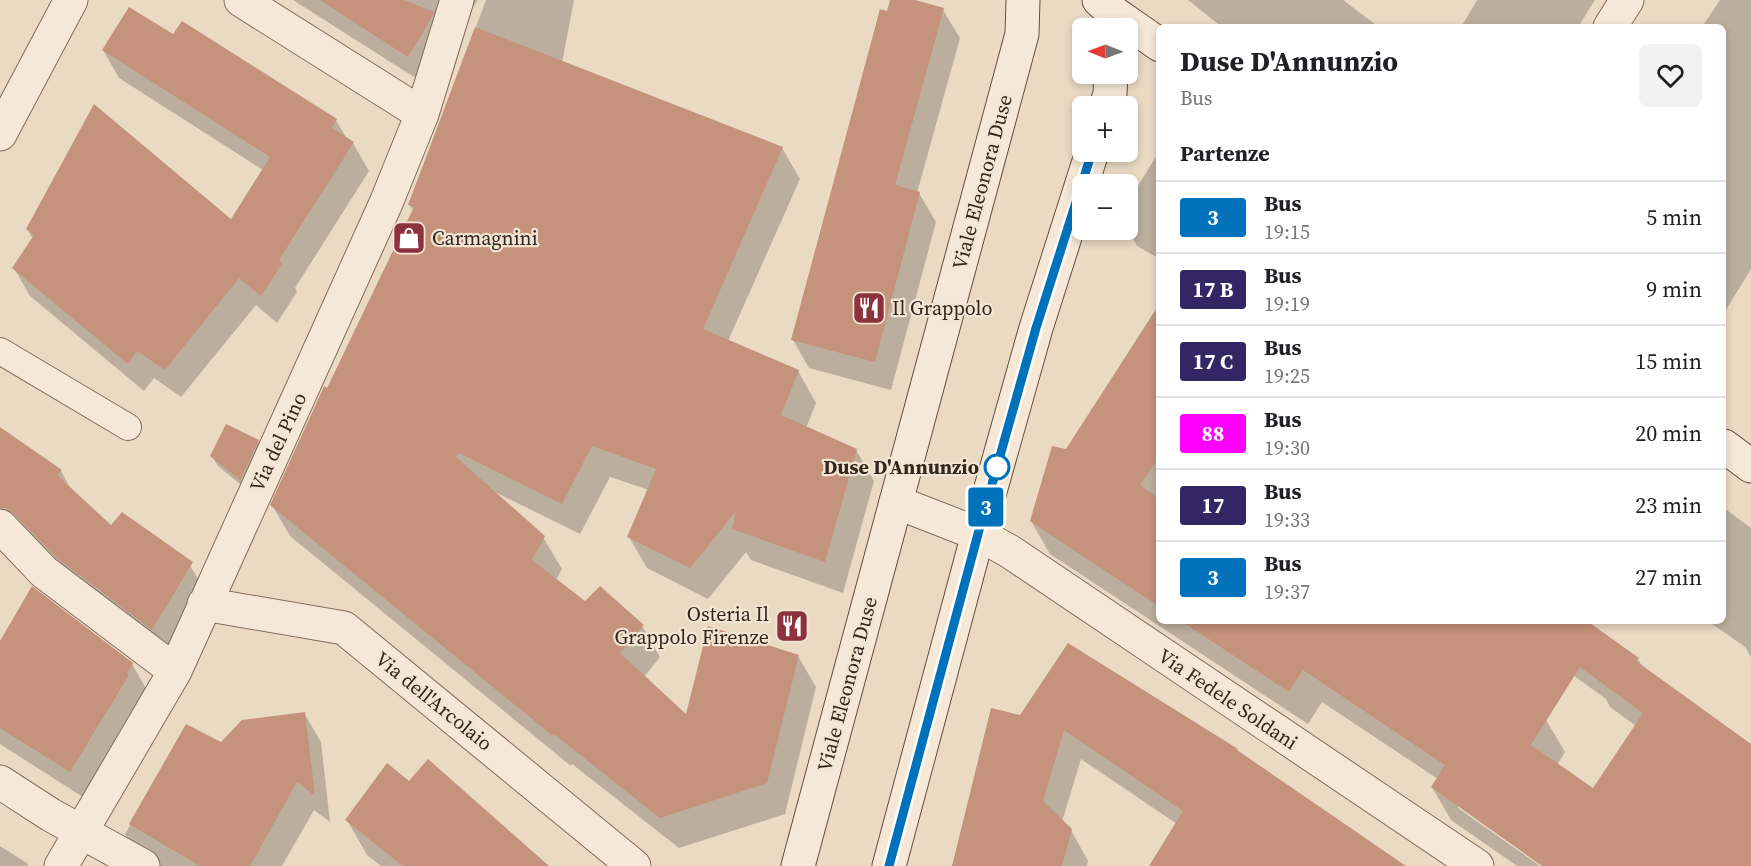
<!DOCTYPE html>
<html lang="it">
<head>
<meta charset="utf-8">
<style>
	:root { --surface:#fff; --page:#f2f2f2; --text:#202124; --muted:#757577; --line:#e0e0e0 }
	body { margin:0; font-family:"Source Serif 4",serif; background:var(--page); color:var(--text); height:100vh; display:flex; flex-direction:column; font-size:22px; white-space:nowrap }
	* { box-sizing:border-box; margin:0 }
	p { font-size:20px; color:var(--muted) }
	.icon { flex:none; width:33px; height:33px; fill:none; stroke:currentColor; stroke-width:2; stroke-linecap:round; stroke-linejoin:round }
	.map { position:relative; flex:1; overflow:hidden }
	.details { position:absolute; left:1156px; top:24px; width:570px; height:600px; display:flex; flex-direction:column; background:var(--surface); border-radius:9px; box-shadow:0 3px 9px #0003 }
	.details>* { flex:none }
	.badge { padding:0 12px; border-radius:4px; font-size:21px; line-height:39px }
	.needle { width:39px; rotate:271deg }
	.tools { position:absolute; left:1072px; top:18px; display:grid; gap:12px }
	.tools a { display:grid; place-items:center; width:66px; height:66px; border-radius:9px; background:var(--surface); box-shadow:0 3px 9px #0003; font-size:30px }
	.map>.badge { position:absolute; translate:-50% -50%; box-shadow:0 0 0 3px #fff }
	h2 { padding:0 24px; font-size:22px; line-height:54px }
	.round { display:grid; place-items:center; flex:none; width:63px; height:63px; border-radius:9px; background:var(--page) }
	.headline { display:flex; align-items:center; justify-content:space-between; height:102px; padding:0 24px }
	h1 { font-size:28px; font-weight:700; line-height:45px }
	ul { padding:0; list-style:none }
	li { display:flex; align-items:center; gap:18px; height:72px; padding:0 24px; border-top:2px solid var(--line) }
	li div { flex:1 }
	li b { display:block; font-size:22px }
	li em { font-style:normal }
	li .badge { min-width:66px; font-weight:700; text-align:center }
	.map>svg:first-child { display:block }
</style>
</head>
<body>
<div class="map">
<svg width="1751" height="866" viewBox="0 0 1751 866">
	<rect width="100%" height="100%" fill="#eadac4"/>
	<path fill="#0003" d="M293,0H478L471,10L460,15L425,84Z
		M486,0H574L562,63L782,148L800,179L728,341L798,371L816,403L806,428L856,450L874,481L843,593L751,560L746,552L708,599L647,568L629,537L649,490L610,477L580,534L493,491L543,537L562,569L556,580L585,603L642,626L660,657L644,677L687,717L798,656L816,687L785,814L679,848L572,764L571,766L290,536L272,505L414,212L410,205Z
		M892,0H910L943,10L960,38L917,193H919L936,222L891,390L809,368L793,340Z
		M1188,0H1343L1379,27H1222Z
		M1477,0H1595L1578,27H1461Z
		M1720,0H1751V269L1724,313V27H1702Z
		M173,36L336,120L347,139L353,143L369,171L295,288L297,292L277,323L256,305L181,397L154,378L144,391L30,296L14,268L33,239L27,229L231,222L263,170L119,78L103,50Z
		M1160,150V259L1137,246L1128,229V202Z
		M1160,326V621H1406L1546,720L1565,752L1557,765L1594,790L1636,726L1610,707L1606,699L1498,621H1584L1638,659L1643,668L1751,746V866H1545L1458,804V808L1540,866H1517L1451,820L1432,787L1438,779L1322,702L1308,724L1050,554L1031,521L1067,450Z
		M0,430L61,471L72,491L111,527L186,559L203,587L169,657L0,529Z
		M258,441L264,452L246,489L218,466L212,456Z
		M1724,508L1751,528V657L1745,647L1708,621H1724Z
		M0,641L132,664L148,692L86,799L0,744Z
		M1068,646L1398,866H1151L1177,824L1081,759L1062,822L1071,830L1088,861L1087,866H954L1021,717Z
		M304,713L321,742L330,822L314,810L282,866H148L142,863L125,834L187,726L221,744Z
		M409,783L546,866H381L367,855L347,820Z
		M0,846L27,863L28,866H0Z"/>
	<path fill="#c5927c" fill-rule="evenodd" d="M320,0H404L434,12L431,19L408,57Z
		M890,0H915L944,8L895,185L920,192L875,362L791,340L880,9L887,11Z
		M129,7L173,34L182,21L337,119L332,128L354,142L279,260L282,263L261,296L239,278L165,370L137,351L128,364L12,268L34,235L26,229L94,104L231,219L270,157L102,50Z
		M475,27L783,147L703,329L799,370L781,415L857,449L825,562L732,529L736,511L690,568L627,537L656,469L592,446L562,504L459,453L456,457L545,536L532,560L585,601L600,586L644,625L620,653L686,714L708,626L799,655L767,783L660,818L554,734L553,736L270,505L321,393L324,386L327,388L414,207L408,205Z
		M1160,303V455L1140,485L1160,500V607L1030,521L1052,446L1066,449Z
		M226,424L259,440L240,480L210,456Z
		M0,427L62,470L57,475L111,525L122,512L193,562L152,630L57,558L13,513L6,508H0Z
		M32,586L133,663L127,673L129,675L70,772L0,728V641Z
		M1181,621H1587L1639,658L1636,661L1751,744V866H1542L1431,787L1445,765L1303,670L1289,692ZM1580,667L1643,713L1593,788L1531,745Z
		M1068,643L1238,749L1237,750L1406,866H1149L1183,811L1064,730L1043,801L1072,829L1062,866H952L991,708L1020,715Z
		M305,712L315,796L297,782L250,866H200L129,824L186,724L221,742L242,720Z
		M428,759L549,866H403L345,820L387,763L409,781Z"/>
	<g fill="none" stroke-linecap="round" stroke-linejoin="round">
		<defs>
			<path id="lane" d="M0,351L128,427"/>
			<path id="street" d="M241,0L422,114
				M1610,27L1627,0
				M0,134L71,0
				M896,502L978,534L1009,551L1477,866
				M0,526L44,572L175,671
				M204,604L344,628L634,866
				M0,782L51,815L143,866
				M61,866L175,671L386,203L422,114L457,0"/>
			<path id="secondary" d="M1099,0L1114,13L1160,45
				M1106,106L1110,94L1111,74
				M1724,446L1751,466
				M798,866L1022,34L1023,0
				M889,866L978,534L1036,328L1092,152"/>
		</defs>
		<use href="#lane" stroke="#836c5c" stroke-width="28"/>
		<use href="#street" stroke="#836c5c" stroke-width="35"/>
		<use href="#secondary" stroke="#654d3f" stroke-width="35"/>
		<use href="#lane" stroke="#f6e8d6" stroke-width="26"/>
		<use href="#street" stroke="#f6e8d6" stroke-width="33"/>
		<use href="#secondary" stroke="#f6e8d6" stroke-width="33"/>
	</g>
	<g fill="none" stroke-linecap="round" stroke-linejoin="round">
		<defs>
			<path id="line" d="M889,866L978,534L1036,328L1092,152"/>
		</defs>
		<use href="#line" stroke="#fff" stroke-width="14"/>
		<use href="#line" stroke="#0072bc" stroke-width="9"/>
	</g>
	<defs>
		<symbol id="shop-square" viewBox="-11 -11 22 22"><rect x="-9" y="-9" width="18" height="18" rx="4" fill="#8d313d" stroke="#f2e5d2"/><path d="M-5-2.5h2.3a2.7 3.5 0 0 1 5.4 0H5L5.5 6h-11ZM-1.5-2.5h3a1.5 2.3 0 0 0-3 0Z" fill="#fff"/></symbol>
		<symbol id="restaurant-square" viewBox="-11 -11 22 22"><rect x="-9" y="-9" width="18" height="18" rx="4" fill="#8d313d" stroke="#f2e5d2"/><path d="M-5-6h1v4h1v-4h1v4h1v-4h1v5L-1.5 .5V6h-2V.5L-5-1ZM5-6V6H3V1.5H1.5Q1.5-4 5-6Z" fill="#fff"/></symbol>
	</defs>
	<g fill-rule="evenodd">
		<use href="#shop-square" x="390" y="219" width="38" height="38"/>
		<use href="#restaurant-square" x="850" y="289" width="38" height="38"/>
		<use href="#restaurant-square" x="773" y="607" width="38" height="38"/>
	</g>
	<circle fill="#fff" stroke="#0072bc" stroke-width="3" cx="997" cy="467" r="12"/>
	<g text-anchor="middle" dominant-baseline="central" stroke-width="4.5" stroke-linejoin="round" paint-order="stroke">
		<g font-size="20" fill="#34261e" stroke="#f2e5d2">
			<text transform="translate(982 182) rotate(-75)">Viale Eleonora Duse</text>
			<text transform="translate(278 442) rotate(-65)">Via del Pino</text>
			<text transform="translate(847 684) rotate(-75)">Viale Eleonora Duse</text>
			<text transform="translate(1228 699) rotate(34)">Via Fedele Soldani</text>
			<text transform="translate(434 701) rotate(39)">Via dell'Arcolaio</text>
		</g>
		<g font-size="20" fill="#34261e" stroke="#f2e5d2" text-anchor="start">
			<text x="432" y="238">Carmagnini</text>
			<text x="892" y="308">Il Grappolo</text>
			<text x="769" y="614" text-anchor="end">Osteria Il<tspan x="769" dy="23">Grappolo Firenze</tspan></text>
		</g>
		<g font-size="20" font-weight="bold" fill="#34261e" stroke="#f2e5d2" text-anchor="end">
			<text x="979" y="467">Duse D'Annunzio</text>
		</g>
	</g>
</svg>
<div class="tools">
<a><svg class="needle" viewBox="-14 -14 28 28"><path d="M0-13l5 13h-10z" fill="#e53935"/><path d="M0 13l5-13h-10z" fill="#757577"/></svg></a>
<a>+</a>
<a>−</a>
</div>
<b class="badge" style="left:986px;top:507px;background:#0072bc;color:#fff">3</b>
<section class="details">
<div class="headline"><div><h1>Duse D'Annunzio</h1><p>Bus</p></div><a class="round"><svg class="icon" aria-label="heart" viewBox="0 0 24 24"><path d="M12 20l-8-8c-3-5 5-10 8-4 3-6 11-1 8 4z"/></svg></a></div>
<h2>Partenze</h2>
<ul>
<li><span class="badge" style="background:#0072bc;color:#fff">3</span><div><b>Bus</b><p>19:15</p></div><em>5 min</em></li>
<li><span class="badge" style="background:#322665;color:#fff">17 B</span><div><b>Bus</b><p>19:19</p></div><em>9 min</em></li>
<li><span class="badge" style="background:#322665;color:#fff">17 C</span><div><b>Bus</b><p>19:25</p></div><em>15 min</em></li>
<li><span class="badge" style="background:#f0f;color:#fff">88</span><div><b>Bus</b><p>19:30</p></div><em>20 min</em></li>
<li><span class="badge" style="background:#322665;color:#fff">17</span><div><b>Bus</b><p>19:33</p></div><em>23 min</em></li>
<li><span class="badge" style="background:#0072bc;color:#fff">3</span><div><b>Bus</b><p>19:37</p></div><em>27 min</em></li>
</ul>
</section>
</div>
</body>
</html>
